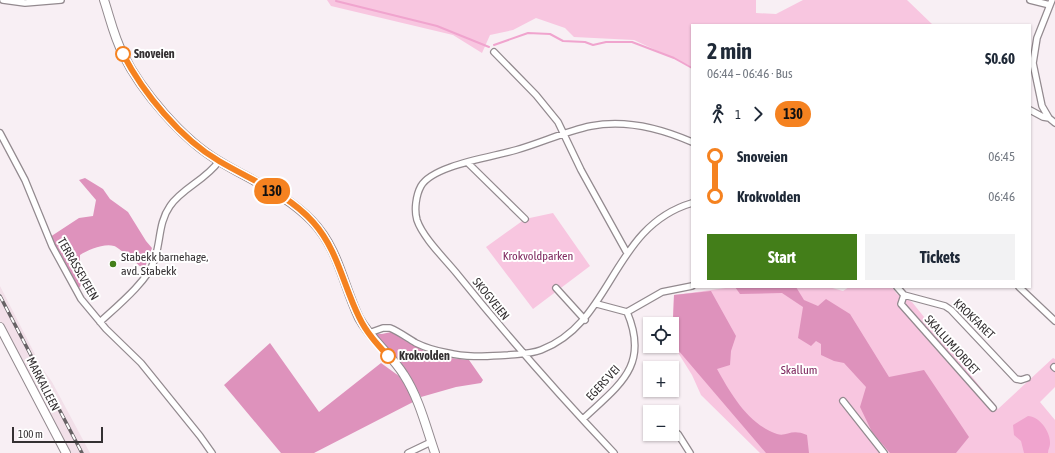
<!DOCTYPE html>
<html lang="en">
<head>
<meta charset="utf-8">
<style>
	:root { --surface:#fff; --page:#f2f2f3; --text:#1f2937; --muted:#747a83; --accent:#437e19 }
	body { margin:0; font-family:"Asap Condensed",sans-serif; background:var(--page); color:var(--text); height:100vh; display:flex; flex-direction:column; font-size:15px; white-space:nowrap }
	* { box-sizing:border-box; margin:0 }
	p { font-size:13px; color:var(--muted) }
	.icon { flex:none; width:22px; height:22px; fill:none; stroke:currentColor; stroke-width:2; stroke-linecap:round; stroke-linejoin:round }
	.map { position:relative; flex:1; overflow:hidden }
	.panel { position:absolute; left:691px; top:24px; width:340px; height:264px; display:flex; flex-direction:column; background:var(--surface); border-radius:0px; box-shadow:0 1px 3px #0004 }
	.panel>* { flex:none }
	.badge { padding:0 8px; border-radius:13px; font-size:14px; line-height:26px }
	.fabs { position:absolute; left:643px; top:317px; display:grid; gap:8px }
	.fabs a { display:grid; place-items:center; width:36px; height:36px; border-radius:0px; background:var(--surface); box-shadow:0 1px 3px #0004; font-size:20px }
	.scale { position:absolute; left:12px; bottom:10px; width:91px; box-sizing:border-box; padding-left:4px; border:2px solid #343032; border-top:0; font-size:11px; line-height:14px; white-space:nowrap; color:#343032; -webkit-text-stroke:3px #fff; paint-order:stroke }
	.map>.badge { position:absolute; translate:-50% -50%; box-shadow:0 0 0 2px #fff }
	.legs { display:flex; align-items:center; gap:6px; height:44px; padding:0 16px; font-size:13px }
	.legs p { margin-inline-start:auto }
	.summary { display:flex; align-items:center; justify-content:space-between; height:68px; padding:0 16px }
	h1 { font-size:22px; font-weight:700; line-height:30px }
	.primary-button { display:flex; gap:8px; margin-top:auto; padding:8px 16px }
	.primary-button a { flex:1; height:46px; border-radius:0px; background:var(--accent); color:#fff; font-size:16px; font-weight:700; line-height:46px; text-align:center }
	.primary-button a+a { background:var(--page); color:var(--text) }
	ul { padding:0 16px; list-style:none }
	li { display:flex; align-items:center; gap:14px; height:40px; font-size:15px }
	li i { display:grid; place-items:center; width:6px; height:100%; margin:0 5px; background:currentColor }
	li i::after { content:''; width:10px; height:10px; margin:-5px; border:3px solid; border-radius:50%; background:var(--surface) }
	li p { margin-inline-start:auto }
	li:first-child i { background:linear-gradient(#0000 50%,currentColor 0) }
	li:last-child i { background:linear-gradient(currentColor 50%,#0000 0) }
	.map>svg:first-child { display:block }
</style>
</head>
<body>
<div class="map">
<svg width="1055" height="453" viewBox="0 0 1055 453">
	<rect width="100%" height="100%" fill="#f8eff4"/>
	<path fill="#f2e0e9" d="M0,286L42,368L52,382L90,453H71L68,448L0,321Z"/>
	<path fill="#f8c6e0" d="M327,0H756V13L776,14L803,0H907L933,25H692V67L634,40L574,37L565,28L536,18L513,30L490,35L482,53L453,35L331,6Z
		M553,213L590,266L533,309L486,247L525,219Z
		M733,287H829L843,291L849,287H892L897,294L912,302L998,409L1053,358L1055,359V387L1040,402L1055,420V453H760L701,395L692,375L672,343L674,295Z"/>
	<path fill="#de92bc" d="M85,178L103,189L110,199L128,212L146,241L152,248L144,270C139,265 118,247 114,246C104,243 88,250 80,255V262L85,271L80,278L82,284L79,288L50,237L79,218L93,216L96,200L79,180Z
		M735,287H796L804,300L818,306L826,299L850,314L889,377L924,370L969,437L956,453H890L872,432L860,407L866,387L844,363L834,361L821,355V344L816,341L811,346L798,338L803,307L782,293L740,294Z
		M711,291L736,336L731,351L730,365L717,369C731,394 748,424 777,434C787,437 791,428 807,435L809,453H766L672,343L674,295Z
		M391,332L424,351L441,357L469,360L483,380L481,383L456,387L421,397C406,367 396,353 369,333L382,334Z
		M270,343L319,412L381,363L399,376L417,400L314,453H281L224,385Z"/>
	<path fill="#f0a4ce" d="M1028,416C1039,416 1051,432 1050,444C1050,447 1048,449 1048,453H1024L1021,441L1014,435L1013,425Z"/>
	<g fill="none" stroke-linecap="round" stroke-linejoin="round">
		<path stroke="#f0a4ce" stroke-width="2" d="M336,1L437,26L489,47
			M494,45L528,33L550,34L563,41L585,42L593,45L606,42H632L674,58L692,68"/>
		<defs>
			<path id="minor" d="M3,0L25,3L61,0
				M1030,0L1050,5
				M1052,0L1037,38L1033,63L1042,106L1049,118L1055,123
				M494,52L536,95L558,122L581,170L627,253
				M1030,110L1043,117L1049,118
				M0,133L25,180L52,246L81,299L106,329L141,363L200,436L212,453
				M468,163L525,219
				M897,287L904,295L945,306L951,310L1016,379L1021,380L1027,378
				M1019,287L1055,321
				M556,288L585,320
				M904,295L901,304L993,408
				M597,304L627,312
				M627,312L662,292L692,286
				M100,322C115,308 148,281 154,261C161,243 158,223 170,206C182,188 206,180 219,161
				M369,333L383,328H390C400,332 407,338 416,343C426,348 437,351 448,353C468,358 488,356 508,355C519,354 531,354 541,350C614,322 611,227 692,203
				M1054,367L1055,368
				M843,401L884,453
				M583,419C619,385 650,366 627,312
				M672,429L678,434L690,453
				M408,453L431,442
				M614,453C560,396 508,337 458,275C446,260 423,238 417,220C414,210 416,195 421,186C433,165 493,157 516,150C541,143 566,131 591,126C626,119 660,128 692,142"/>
			<path id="secondary" d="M104,0C110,18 114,37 123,54C141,91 183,140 219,161C250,180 286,194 312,221C339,249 343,285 359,318C371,340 391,354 404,375C419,398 426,427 435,453
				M0,327L66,453"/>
		</defs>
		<use href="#minor" stroke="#938a8f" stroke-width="8"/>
		<use href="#secondary" stroke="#938a8f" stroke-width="10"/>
		<use href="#minor" stroke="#fff" stroke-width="5.5"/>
		<use href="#secondary" stroke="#fff" stroke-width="8"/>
		<defs>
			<path id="rail" d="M0,296L82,453"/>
		</defs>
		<use href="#rail" stroke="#676265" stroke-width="3.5"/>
		<use href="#rail" stroke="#fff" stroke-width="2" stroke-dasharray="6" stroke-linecap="butt"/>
	</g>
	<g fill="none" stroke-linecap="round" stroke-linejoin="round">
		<defs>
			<path id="line-1" d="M123,54C143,93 181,139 219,161C251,180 288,194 313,222C338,250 343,285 359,317C366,332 377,344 388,356"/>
		</defs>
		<use href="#line-1" stroke="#fff" stroke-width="9"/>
		<use href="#line-1" stroke="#f58220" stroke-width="6"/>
	</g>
	<g fill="#fff" stroke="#f58220" stroke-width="2">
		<circle cx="123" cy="54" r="7"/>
		<circle cx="388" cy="356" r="7"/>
	</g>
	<circle fill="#437e19" stroke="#fff" stroke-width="1.5" cx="113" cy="264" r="4"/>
	<g text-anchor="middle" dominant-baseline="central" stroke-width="4" stroke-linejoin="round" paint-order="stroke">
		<g font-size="12" font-weight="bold" fill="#343032" stroke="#fff" text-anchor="start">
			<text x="134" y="54">Snoveien</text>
			<text x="399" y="356">Krokvolden</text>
		</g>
		<g font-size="12" fill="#7e275e" stroke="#fff">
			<text x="538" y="256">Krokvoldparken</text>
			<text x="799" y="370">Skallum</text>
		</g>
		<g font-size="12" fill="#343032" stroke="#fff" text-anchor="start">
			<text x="121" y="257">Stabekk barnehage,<tspan x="121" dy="14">avd. Stabekk</tspan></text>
		</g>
		<g font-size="12" fill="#343032" stroke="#fff">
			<text transform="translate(78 269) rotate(60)">TERRASSEVEIEN</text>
			<text transform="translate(491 299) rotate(51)">SKOGVEIEN</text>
			<text transform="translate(974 319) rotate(44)">KROKFARET</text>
			<text transform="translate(952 345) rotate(48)">SKALLUMJORDET</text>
			<text transform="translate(603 383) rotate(-47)">EGERS VEI</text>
			<text transform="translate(43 384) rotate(63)">MARKALLEEN</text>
		</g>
	</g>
</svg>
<div class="fabs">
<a><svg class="icon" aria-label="locate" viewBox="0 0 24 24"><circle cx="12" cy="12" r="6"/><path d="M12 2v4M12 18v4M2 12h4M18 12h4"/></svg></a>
<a>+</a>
<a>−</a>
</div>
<div class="scale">100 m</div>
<b class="badge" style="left:272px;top:191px;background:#f58220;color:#111">130</b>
<section class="panel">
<div class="summary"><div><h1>2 min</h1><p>06:44 – 06:46 · Bus</p></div><b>$0.60</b></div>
<div class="legs"><svg class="icon" aria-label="walk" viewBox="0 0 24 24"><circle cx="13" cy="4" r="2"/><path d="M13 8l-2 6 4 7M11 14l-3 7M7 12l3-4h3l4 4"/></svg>1<svg class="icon" aria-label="forward" viewBox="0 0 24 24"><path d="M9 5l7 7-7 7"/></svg><b class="badge" style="background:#f58220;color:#111">130</b></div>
<ul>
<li><i style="color:#f58220"></i><b>Snoveien</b><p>06:45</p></li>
<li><i style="color:#f58220"></i><b>Krokvolden</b><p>06:46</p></li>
</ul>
<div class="primary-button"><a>Start</a><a>Tickets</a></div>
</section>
</div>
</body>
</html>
